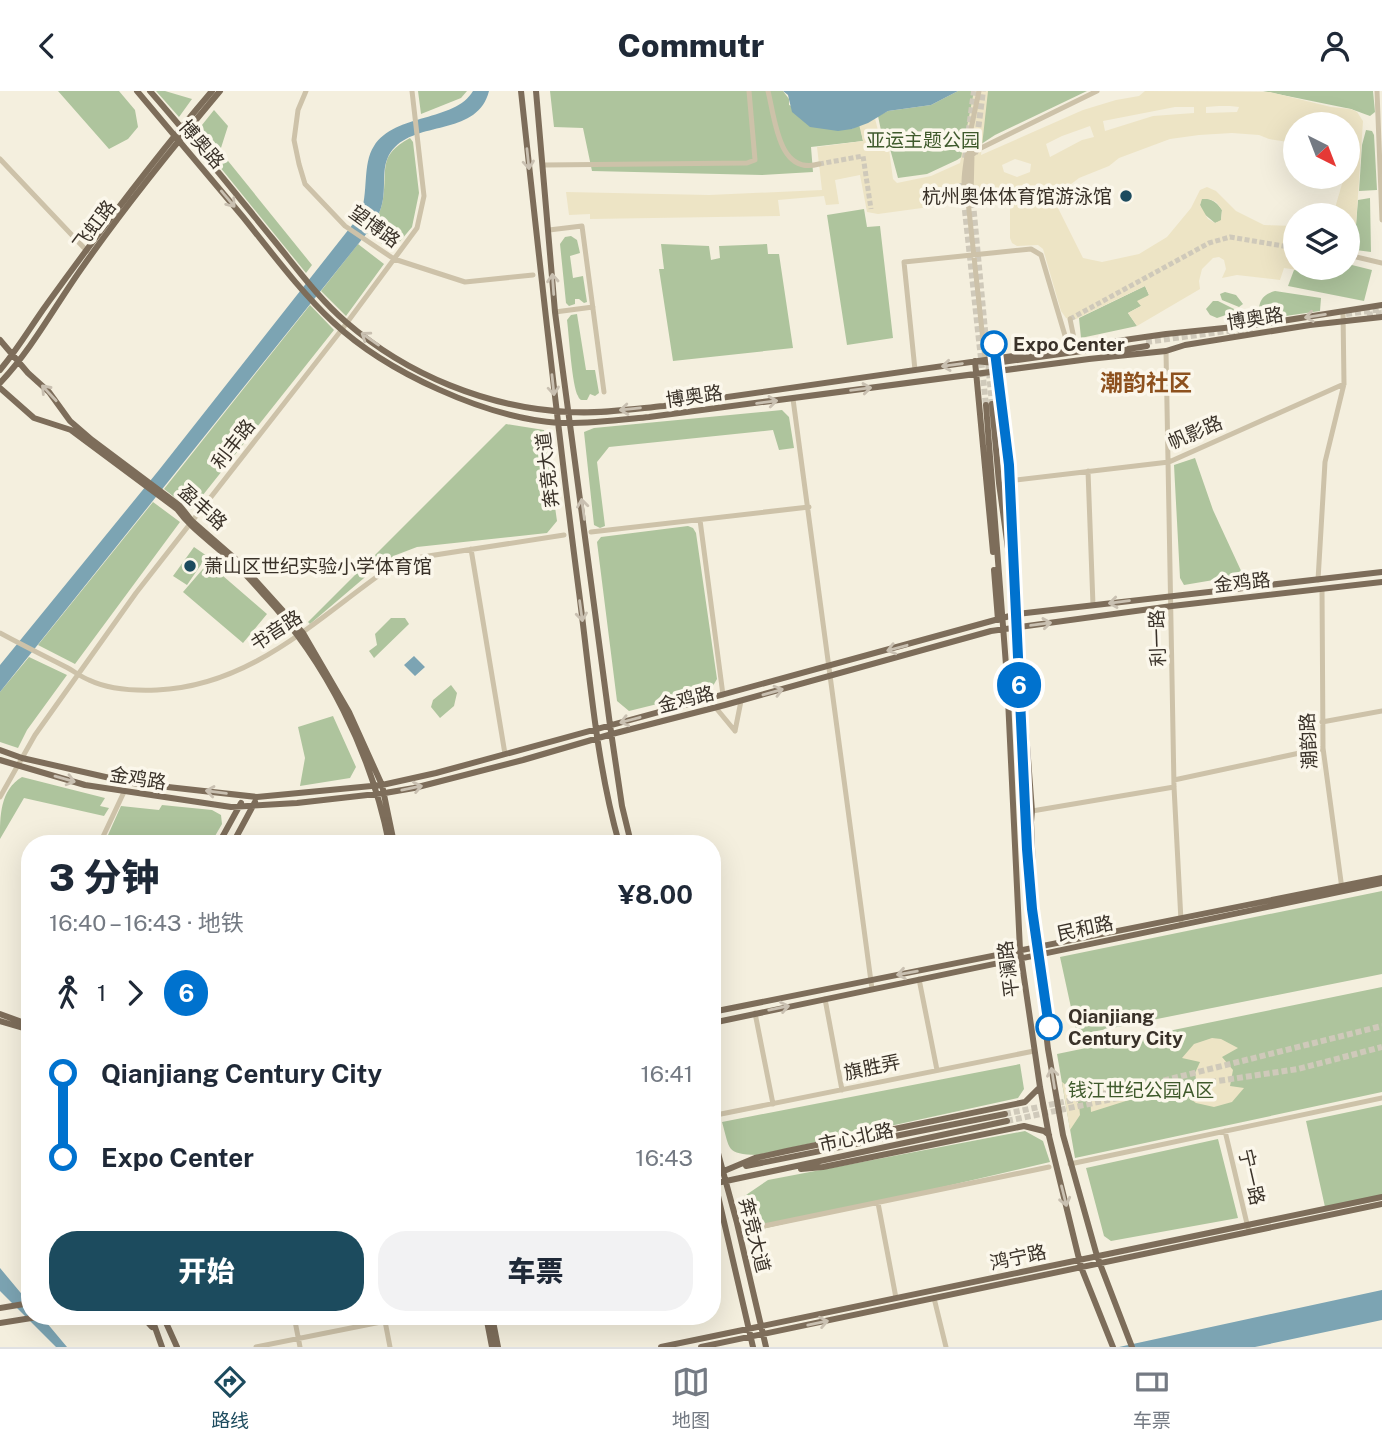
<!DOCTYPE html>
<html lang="zh">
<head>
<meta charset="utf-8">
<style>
	:root { --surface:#fff; --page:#f2f2f3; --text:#1f2937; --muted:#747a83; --line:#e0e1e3; --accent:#1c4b5e }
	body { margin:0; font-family:"Public Sans","Noto Sans SC",sans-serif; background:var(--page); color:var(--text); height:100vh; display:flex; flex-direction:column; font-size:26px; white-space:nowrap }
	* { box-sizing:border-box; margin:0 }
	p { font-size:23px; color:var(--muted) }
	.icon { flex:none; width:38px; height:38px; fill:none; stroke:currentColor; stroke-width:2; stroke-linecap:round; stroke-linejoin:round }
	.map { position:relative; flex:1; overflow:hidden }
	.drawer { position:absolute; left:21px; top:744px; width:700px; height:490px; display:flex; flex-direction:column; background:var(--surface); border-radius:28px; box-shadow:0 7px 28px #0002 }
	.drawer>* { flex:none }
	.badge { padding:0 14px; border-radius:23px; font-size:24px; line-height:46px }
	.needle { width:46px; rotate:138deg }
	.fabs { position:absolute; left:1283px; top:21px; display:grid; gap:14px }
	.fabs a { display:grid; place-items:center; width:77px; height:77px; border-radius:50%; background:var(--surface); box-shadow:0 7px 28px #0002; font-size:35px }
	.map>.badge { position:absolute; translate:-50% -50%; box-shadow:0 0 0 4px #fff }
	.legs { display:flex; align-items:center; gap:10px; height:77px; padding:0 28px; font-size:23px }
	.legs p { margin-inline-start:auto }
	.overview { display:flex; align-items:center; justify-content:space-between; height:119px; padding:0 28px }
	h1 { font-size:38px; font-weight:800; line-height:52px }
	.primary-button { display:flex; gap:14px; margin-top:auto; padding:14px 28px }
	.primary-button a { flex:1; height:80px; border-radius:28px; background:var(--accent); color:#fff; font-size:28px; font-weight:800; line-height:80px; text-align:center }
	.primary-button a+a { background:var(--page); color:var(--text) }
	ul { padding:0 28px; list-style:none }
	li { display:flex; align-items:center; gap:24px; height:84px; font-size:26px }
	li i { display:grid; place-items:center; width:10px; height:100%; margin:0 9px; background:currentColor }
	li i::after { content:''; width:18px; height:18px; margin:-9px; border:5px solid; border-radius:50%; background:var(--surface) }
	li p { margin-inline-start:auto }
	li:first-child i { background:linear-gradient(#0000 50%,currentColor 0) }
	li:last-child i { background:linear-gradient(currentColor 50%,#0000 0) }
	header { display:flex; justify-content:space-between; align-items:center; height:91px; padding:0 28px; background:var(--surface); font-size:32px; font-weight:800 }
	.tabs { display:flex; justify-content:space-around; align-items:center; height:98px; border-top:2px solid var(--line); background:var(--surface); font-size:19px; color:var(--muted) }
	.tabs a { display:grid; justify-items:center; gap:4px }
	.tabs .selected { color:var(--accent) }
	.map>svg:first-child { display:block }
</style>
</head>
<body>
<header><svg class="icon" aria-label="back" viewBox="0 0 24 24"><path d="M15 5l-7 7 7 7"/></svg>Commutr<svg class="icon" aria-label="person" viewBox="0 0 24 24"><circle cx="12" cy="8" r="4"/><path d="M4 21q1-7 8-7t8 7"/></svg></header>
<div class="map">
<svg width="1382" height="1256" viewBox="0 0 1382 1256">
	<rect width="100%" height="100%" fill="#f4efde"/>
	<path fill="#aec49d" d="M58,0H119L135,19L138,36L128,48L109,58Z
		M156,0H165L192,8L179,26Z
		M418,0H467L461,7L421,23Z
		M550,0H783L789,8V14L852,38L860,33L863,50L811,56L813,81L762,84L592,80L583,37L554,36Z
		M958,0H1087L995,44L957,69L927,83L898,87L889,54H884L878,25L888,20L931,14Z
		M1263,0H1373L1375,21L1370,25L1351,18Z
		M214,19L228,35L220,60L312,174L306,182L194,44Z
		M1366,39L1372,40L1374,44L1377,99L1359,100L1362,54Z
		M410,47L413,51L419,102L412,136L392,160L367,142C375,132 381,121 383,108C388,77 377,65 410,47Z
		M1370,107L1371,161L1348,158V147H1355L1358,109Z
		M1201,108C1212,107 1216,111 1222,119L1221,130L1215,132L1203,122L1200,114Z
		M864,118L867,136L880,135L893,247L847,254L827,124Z
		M571,145L577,149L580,162L570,165L573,187L583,185L587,211L584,212L579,208H575V213L569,215L566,212L560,153L565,146Z
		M358,153L384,173L346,225L321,200Z
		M661,153L709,155L711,169L720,167L719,155L767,153L768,163H779L793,257L673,270L659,178H664Z
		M1348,173L1372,179L1364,210L1288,195L1294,179L1303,180L1304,177H1348Z
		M1145,195L1149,204L1141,215L1128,222L1137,235L1081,247L1079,227Z
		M1275,200L1321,207L1320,220L1257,229C1260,213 1258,205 1275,200Z
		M1225,201L1236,204L1243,213L1239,216L1222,209L1220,203Z
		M1213,210H1218L1238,220L1217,227L1210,224L1206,218Z
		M310,214L334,239L191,419L164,398Z
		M577,223L586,279H595L599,302L595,305L590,303L587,309C582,309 580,310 578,305C572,295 569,244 567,229L571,224Z
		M782,319L789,326L794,357L779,359L773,339L609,356L597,371L605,435L600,437L594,434L584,341L594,337Z
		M506,333L544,339L557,430L547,442L417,456L396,464L377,476L310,533L308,531Z
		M1195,367L1213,419L1243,484L1184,494L1180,487L1174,374Z
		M153,411L180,431L75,573L38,554Z
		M688,435L693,437L696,442L717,588L710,600L629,620L617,610L597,451L601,446Z
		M194,456L207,465L187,494L173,485Z
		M208,472L267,523L243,552L183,501Z
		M391,527H405L409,533L374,567L369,560L377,554L375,543Z
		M29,566L67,584L27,639L18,657L0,651V601Z
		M451,594L457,602L454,615L440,627L431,616L433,609Z
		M333,625L356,676L350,687L300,695L305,667L298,636Z
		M22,686L105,707L100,715L109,717L104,725L24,707L0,748C0,725 0,699 22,686Z
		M162,714L212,719L221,724L222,733L211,752H135L108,744L121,715L159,719Z
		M1382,800V883L1077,944L1060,866Z
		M1382,896V1001L1075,1067L1057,963Z
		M1020,973L1024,998L1018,1007L757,1064C726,1063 730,1059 722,1031Z
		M1382,1014V1104L1325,1116L1306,1030Z
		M1025,1040L1043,1050L1050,1071L745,1142L742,1131L743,1106L768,1089Z
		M1218,1048L1238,1127L1111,1150L1104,1145L1086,1077Z"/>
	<path fill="#ede4c5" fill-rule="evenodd" d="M851,0H868L883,59L889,58L893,88L897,92L931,85L960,72L974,0H988L981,64L1083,19L1116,9L1139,5L1145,0L1270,1L1331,16L1351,18L1357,21L1363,30L1355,148L1348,147V124H1333L1344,86H1348V33H1295V52L1269,48L1259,44L1232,42L1199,44L1170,48L1119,67L1109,75L1079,87L1053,107L1083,167L1102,171L1139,163L1167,146L1191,117L1200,99L1207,96L1216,100L1236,120L1264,134L1295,135V177H1304V180L1284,177L1280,189L1237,184L1222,187L1226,178L1224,169L1219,166L1213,167L1202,178L1199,190L1200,198L1137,235L1128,222L1141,215L1137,210L1149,204L1145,195L1074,229L1066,227L1061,220L1043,158L1038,154L1017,155L1012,152L1010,147V105L878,123L867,121L860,84L835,89L839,113L826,114L824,105L778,109L780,125L590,128V123L569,124L566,101L709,104L822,99L817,56L863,50ZM1219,15H1230L1239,16L1237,21L1206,22V16ZM1175,16H1194V22L1153,25L1105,40L1103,30ZM1090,35L1094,46L1082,49L1050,66L1046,53L1062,45ZM1015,68L1031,73L1030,81L1017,86L1004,81L1002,74ZM1202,108H1209L1216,111L1222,119L1221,129L1215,132L1208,128L1200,114Z
		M1212,947L1221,948L1238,957L1222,966L1233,979L1230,995L1244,997L1232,1011L1214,1016L1196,1012L1189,1007L1206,1001L1198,993L1196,988L1195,982L1200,971L1182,967L1194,953Z
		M1142,987L1147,1008L1129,1009L1091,1021L1090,1005L1086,999L1124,995L1126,991L1132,992Z
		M1062,991L1074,1000L1079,1014L1080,1024L1070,1039Z"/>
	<path fill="#7ca4b3" d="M473,0H489C478,44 421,30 395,56C380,71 386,90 383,108C381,121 375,132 367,142L0,601V574L159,379L360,124C369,103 362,73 374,55C395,22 455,31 473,0Z
		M783,0H958L931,14L888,20L868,32L852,38L838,40L810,36L792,21L788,4Z
		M414,565L425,576L415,585L404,574Z
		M0,1177L30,1213V1225H41L67,1256H56L0,1200Z
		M1382,1199V1229L1255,1256H1119Z"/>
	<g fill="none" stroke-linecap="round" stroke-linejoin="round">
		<path stroke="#cfc9ba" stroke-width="5" stroke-dasharray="5 2.5" stroke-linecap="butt" d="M819,73L863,65L871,118
			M1070,228L1209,152L1230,146L1295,157"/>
		<path stroke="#cfc9ba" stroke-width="6" stroke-dasharray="6 3" stroke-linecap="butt" d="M975,63L983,0
			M965,67L974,0
			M962,92L986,314
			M972,102L992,313
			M1346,223L1382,218
			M1367,224L1382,222
			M1229,244L1253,240
			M1146,251L1235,239
			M1005,1023L1150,993L1382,935
			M1007,1030L1151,1000L1298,978L1382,956"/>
		<path stroke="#cdc2a9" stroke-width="5" d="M306,0L298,19L294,49L299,73L305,93L345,135L394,168L465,191L533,184
			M768,0C775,27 778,85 819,73
			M1377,0L1382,129
			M979,58L1097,0
			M0,68L87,160
			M544,74L747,72L755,69L749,0
			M968,110L971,105L972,64L979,58L967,64C965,78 961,97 968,110L985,268
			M549,139L582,135L604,301
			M1348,164L1382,172
			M555,221L593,216
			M1070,228L1076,257
			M1166,260L1174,696L1181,830
			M915,279L904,171L1031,158L1041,164L1069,258
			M793,308L872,898
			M1088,380L1093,514
			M1007,390L1169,371L1344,293
			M700,429L723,604
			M591,441L809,416
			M471,458L505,663
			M1318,489L1325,371L1344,293L1343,220
			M1322,498L1323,657L1342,798
			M0,542C22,554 44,565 66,576C74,580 81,586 89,589C110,599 134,600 157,599C253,595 318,526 392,475L409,468L564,444
			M716,617L735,640
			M1322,631L1382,620
			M735,640L741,610
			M1174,689L1323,657
			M0,706L35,644L136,502L343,237L417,137L424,105L412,0
			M1032,720L1174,696
			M100,752L124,701
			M919,888L937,979
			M825,908L842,999
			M755,922L773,1013
			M716,1024L1034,960
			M1225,1040L1248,1137
			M1070,1073L1382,1007
			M878,1112L896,1207
			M759,1136L1049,1076
			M934,1207L946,1256
			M294,1225L300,1256
			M384,1225L390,1256
			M256,1256L411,1225"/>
		<path stroke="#7d6d5a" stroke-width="6" d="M137,0C172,42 208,84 243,126C272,162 300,200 333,231C386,281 486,327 559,332C589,333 619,329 649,326L1089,268L1166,260L1185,254L1310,234L1382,226
			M150,0C192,48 232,98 272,147C296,176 318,207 346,231C407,284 488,317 569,321C600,323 633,318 664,315L1166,243L1263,233L1382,214
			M521,0C539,167 557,334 579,501C590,585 596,671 619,752
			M536,0L555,221L610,634L622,715L631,752
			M0,249L28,282L49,301L70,330L92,349L180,415L192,430L239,471L303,542L349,621L382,694L394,752
			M1115,260L1147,255
			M0,279C18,258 31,235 47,213C99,141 154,68 212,0
			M996,279L1007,390L1009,445
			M0,292C33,257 56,213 84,174C126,114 173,56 220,0
			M0,297L34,327L71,339L177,418C190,436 206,447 223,462C237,474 251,489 264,504C327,572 371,661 389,752
			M992,313L999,392L1017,523L1032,720L1031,731L1036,856L1048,958L1063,1044L1097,1165L1132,1256
			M986,314L1007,587L1020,859L1040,996L1049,1045L1081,1176L1113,1256
			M993,461L975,270L995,272L1118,255
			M994,479L998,529
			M0,659L22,667L132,692L257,706L382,694L436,682L1017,523L1382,481
			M0,669L85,694L231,716L297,712L385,702L414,697L523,669L612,643L725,614L991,540L1172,515L1382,491
			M219,752L241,712
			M233,752L255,711
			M712,921L1382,787
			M0,923L30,934
			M0,930L30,939
			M712,932L1382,792
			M712,1040L737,1132L766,1256
			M746,1075L1005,1023
			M801,1078L823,1076L1024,1035L1044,1040L1049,1044
			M712,1079L753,1256
			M724,1080L755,1067L787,1060L1025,1011L1040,996
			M712,1082L725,1079
			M712,1093L1007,1030
			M0,1217L30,1212
			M142,1225L152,1236
			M151,1225L162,1256
			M163,1225L177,1256
			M486,1225L492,1256
			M492,1225L498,1256
			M0,1232L44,1225
			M661,1256L1382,1106
			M701,1256L1382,1113"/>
		<path stroke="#cdc2a9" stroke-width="5" d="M967,92L971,38L979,0"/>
	</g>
	<defs><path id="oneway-shaft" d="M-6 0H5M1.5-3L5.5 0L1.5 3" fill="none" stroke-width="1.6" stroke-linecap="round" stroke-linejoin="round" transform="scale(1.75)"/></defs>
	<g stroke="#c9c0b1">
		<use href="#oneway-shaft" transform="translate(528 68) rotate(84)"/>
		<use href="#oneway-shaft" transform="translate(228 108) rotate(50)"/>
		<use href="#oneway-shaft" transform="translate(553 193) rotate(-94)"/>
		<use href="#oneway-shaft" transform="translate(1315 225) rotate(171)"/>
		<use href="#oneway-shaft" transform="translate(370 248) rotate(-145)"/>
		<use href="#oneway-shaft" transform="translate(952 274) rotate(172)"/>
		<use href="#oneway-shaft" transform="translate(553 294) rotate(84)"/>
		<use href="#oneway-shaft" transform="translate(861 298) rotate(-7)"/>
		<use href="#oneway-shaft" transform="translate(49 302) rotate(-133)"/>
		<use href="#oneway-shaft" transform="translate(767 311) rotate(-7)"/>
		<use href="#oneway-shaft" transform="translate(630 318) rotate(174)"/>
		<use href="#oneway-shaft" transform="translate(583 418) rotate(-98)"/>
		<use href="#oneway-shaft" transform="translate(1119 511) rotate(173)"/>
		<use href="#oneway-shaft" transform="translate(581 520) rotate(82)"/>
		<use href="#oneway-shaft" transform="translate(1041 533) rotate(-8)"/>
		<use href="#oneway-shaft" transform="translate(897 557) rotate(165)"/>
		<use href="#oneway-shaft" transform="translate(773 601) rotate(-16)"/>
		<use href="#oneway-shaft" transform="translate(630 629) rotate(165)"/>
		<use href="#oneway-shaft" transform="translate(65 688) rotate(16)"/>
		<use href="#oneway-shaft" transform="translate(412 697) rotate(-12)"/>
		<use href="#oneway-shaft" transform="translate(216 701) rotate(-173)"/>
		<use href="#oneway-shaft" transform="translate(907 882) rotate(170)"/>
		<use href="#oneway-shaft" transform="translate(779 917) rotate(-12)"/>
		<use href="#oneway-shaft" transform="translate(1053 987) rotate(-99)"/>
		<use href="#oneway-shaft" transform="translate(1064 1105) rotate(76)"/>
		<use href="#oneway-shaft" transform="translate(818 1232) rotate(-12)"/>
	</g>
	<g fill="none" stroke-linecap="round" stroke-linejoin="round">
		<defs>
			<path id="line-1" d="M994,253L1009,374L1027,758L1032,818L1049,936"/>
		</defs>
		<use href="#line-1" stroke="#fff" stroke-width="16"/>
		<use href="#line-1" stroke="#0072ce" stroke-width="10"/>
	</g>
	<g fill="#1c4b5e" stroke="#fbf7eb" stroke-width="2.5">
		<circle cx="1126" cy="105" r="7"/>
		<circle cx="190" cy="475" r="7"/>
	</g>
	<g fill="#fff" stroke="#0072ce" stroke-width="3.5">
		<circle cx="994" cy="253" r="12"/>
		<circle cx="1049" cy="936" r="12"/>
	</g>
	<g text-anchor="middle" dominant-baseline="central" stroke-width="7" stroke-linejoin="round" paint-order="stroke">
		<g font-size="19" fill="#3f5a2c" stroke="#fbf7eb">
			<text x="923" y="49">亚运主题公园</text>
			<text x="1141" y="999">钱江世纪公园A区</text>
		</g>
		<g font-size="19" fill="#3a3229" stroke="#fbf7eb">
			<text transform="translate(202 53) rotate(49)">博奥路</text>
			<text transform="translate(94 134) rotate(-53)">飞虹路</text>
			<text transform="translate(375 135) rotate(36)">望博路</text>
			<text transform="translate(1255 227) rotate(-9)">博奥路</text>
			<text transform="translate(694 305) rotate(-8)">博奥路</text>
			<text transform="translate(1195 341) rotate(-23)">帆影路</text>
			<text transform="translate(233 353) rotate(-52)">利丰路</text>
			<text transform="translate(547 379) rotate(-97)">奔竞大道</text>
			<text transform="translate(203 416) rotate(42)">盈丰路</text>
			<text transform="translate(1242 491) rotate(-6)">金鸡路</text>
			<text transform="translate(276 539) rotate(-33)">书音路</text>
			<text transform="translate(1157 547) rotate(-92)">利一路</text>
			<text transform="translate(686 608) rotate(-14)">金鸡路</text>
			<text transform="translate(1308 650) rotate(-93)">潮韵路</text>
			<text transform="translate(138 687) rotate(9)">金鸡路</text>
			<text transform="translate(1085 837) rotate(-12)">民和路</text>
			<text transform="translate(1008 878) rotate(-97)">平澜路</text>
			<text transform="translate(872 976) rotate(-12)">旗胜弄</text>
			<text transform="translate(856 1046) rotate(-12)">市心北路</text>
			<text transform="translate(1252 1086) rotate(77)">宁一路</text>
			<text transform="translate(755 1144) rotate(76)">奔竞大道</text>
			<text transform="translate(1018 1166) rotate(-12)">鸿宁路</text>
		</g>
		<g font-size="19" fill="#3a3229" stroke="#fbf7eb" text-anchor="end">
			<text x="1112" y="105">杭州奥体体育馆游泳馆</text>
			<text x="204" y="475" text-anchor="start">萧山区世纪实验小学体育馆</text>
		</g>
		<g font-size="19" font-weight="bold" fill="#3a3229" stroke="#fbf7eb" text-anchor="start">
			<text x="1013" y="253">Expo Center</text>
			<text x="1068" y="925">Qianjiang<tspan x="1068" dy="22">Century City</tspan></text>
		</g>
		<g font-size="23" font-weight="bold" fill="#8d511e" stroke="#fbf7eb">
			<text x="1146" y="291">潮韵社区</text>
		</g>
	</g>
</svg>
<div class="fabs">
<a><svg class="needle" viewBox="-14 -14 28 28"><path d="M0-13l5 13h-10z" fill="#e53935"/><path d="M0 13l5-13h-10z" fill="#747a83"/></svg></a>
<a><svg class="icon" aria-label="layers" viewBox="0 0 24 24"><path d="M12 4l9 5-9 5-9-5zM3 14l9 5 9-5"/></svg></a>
</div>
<b class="badge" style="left:1019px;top:594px;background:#0072ce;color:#fff">6</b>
<section class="drawer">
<div class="overview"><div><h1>3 分钟</h1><p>16:40 – 16:43 · 地铁</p></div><b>¥8.00</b></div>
<div class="legs"><svg class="icon" aria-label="walk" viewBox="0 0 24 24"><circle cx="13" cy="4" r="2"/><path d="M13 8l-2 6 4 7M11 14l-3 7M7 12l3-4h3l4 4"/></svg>1<svg class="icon" aria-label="forward" viewBox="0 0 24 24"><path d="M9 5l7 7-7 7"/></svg><b class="badge" style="background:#0072ce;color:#fff">6</b></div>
<ul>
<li><i style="color:#0072ce"></i><b>Qianjiang Century City</b><p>16:41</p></li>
<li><i style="color:#0072ce"></i><b>Expo Center</b><p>16:43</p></li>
</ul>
<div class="primary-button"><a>开始</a><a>车票</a></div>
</section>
</div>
<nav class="tabs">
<a class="selected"><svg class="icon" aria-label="directions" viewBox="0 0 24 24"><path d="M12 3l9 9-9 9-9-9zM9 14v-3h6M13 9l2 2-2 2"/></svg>路线</a>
<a><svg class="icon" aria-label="map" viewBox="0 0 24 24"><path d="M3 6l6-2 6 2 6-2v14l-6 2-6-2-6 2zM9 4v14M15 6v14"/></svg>地图</a>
<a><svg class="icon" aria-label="tickets" viewBox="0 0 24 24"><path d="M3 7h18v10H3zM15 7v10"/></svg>车票</a>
</nav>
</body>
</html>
